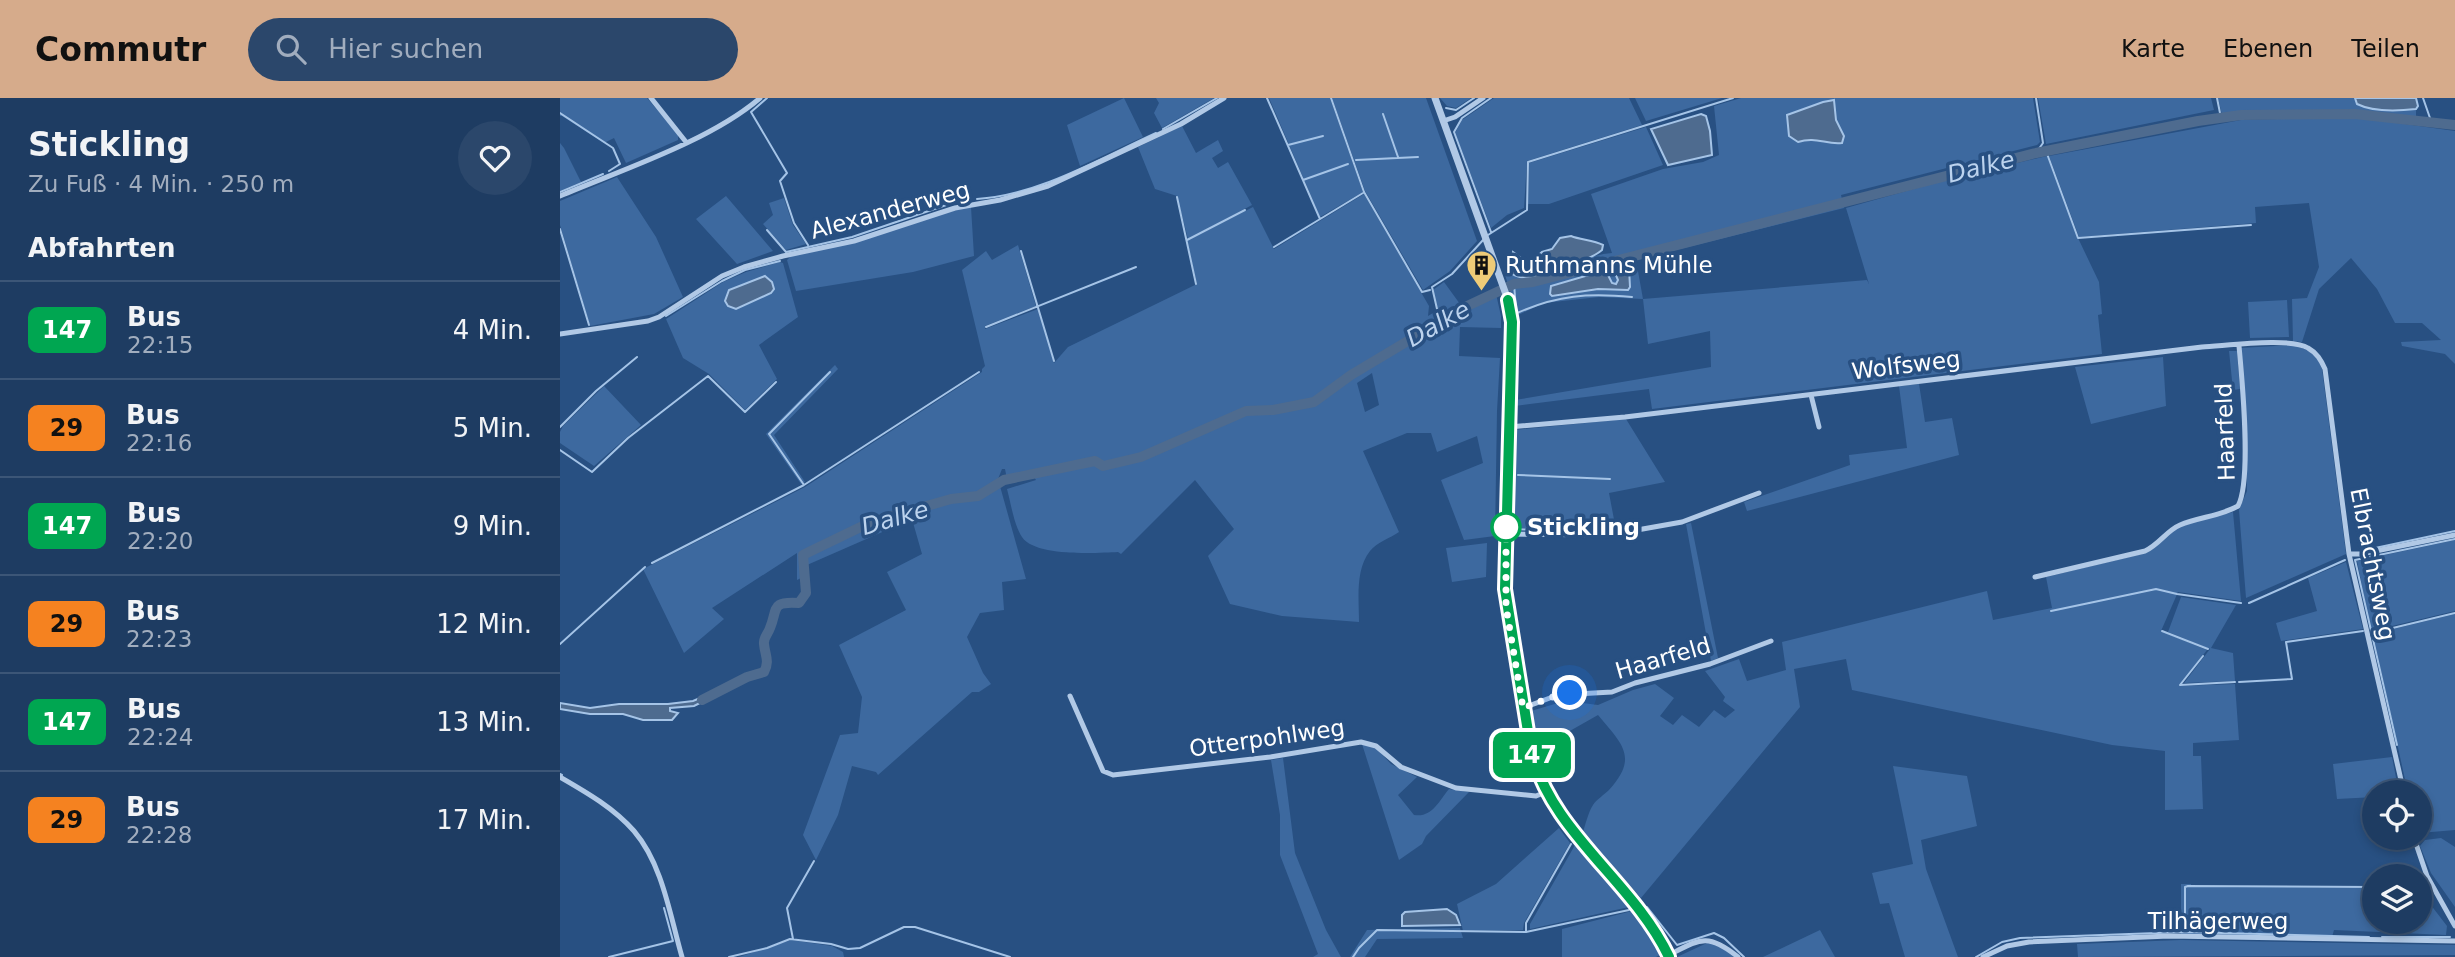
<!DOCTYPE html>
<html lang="de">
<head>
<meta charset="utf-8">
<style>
	:root { --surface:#1e3c62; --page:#2b476b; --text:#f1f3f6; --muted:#a1adbe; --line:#3c5677; --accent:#d6ab8b }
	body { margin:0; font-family:"DejaVu Sans",sans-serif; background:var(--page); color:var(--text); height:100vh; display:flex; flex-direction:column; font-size:26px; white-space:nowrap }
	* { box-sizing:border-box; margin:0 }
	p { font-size:23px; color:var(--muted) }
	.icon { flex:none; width:38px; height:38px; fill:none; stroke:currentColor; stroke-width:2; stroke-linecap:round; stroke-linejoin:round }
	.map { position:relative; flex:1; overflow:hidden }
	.details { display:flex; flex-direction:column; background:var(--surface); width:560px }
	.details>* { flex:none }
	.badge { padding:0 14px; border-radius:10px; font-size:24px; line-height:46px }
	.fabs { position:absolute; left:1802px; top:682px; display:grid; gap:14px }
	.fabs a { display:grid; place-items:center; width:70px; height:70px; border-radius:50%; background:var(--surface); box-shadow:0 4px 10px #0003,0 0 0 2px var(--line); font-size:35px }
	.you { position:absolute; width:35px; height:35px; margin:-18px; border:5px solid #fff; border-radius:50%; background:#1a73e8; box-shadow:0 0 0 10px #1a73e833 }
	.map>.badge { position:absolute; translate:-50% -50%; box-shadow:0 0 0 4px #fff }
	h2 { padding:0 28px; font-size:26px; line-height:63px }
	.round { display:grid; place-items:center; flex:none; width:74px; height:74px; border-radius:37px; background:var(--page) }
	.headline { display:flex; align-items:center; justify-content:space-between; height:119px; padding:0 28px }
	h1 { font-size:33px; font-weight:800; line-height:52px }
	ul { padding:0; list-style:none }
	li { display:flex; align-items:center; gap:21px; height:98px; padding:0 28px; border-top:2px solid var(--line) }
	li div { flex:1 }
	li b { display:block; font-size:26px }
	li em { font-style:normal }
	li .badge { min-width:77px; font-weight:700; text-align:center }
	header { display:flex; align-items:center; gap:42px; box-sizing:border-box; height:98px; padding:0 35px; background:var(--accent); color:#111 }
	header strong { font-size:33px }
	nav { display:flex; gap:38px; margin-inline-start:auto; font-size:24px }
	.search { width:490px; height:63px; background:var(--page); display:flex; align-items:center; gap:18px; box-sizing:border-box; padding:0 24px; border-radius:38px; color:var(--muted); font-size:26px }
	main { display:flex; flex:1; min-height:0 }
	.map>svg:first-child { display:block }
</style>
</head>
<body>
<header>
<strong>Commutr</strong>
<div class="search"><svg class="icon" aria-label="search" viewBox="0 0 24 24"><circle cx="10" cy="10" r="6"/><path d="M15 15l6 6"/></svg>Hier suchen</div>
<nav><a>Karte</a><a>Ebenen</a><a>Teilen</a></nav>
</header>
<main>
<section class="details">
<div class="headline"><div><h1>Stickling</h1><p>Zu Fuß · 4 Min. · 250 m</p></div><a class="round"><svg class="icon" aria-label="heart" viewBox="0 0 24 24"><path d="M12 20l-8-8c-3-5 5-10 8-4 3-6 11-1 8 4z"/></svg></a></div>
<h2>Abfahrten</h2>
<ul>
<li><span class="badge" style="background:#00a651;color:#fff">147</span><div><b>Bus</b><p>22:15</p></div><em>4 Min.</em></li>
<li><span class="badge" style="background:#f58220;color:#111">29</span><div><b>Bus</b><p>22:16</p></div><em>5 Min.</em></li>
<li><span class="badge" style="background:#00a651;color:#fff">147</span><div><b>Bus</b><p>22:20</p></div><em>9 Min.</em></li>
<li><span class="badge" style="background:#f58220;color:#111">29</span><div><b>Bus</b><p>22:23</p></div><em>12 Min.</em></li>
<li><span class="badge" style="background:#00a651;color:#fff">147</span><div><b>Bus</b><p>22:24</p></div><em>13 Min.</em></li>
<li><span class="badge" style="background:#f58220;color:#111">29</span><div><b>Bus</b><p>22:28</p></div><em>17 Min.</em></li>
</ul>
</section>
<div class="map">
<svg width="1895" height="859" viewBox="0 0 1895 859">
	<rect width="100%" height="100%" fill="#285082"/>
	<path fill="#3d699f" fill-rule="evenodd" d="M0,0H87L118,36V42L66,65L54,40L44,45L2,18H0Z
		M564,0L583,39L520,68L507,27Z
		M596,0H654L602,30L594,15L599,5Z
		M709,0H770L803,94L760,119Z
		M772,0H866L917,143L890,173L863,192L805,93Z
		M880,0H911L896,10L887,8Z
		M934,0H1069L1082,27L967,63L964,110L947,117L931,130L895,35L902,22Z
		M1075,0H1162L1086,23Z
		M1181,0H1473L1480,44L1477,47L1281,97L1284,110L1076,162L1083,201L1307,182L1309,186L1286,110L1382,83L1487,58L1518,140L1539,184L1542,216L1538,217L1542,256L1092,311L1089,291L955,308V302L1151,269L1150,233L1088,246L1083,201L1039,199L984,205L958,217L945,177C952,174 964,180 973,180C1000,173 1025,157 1052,155L1031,96L1103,71L1143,64L1159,57L1154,8Z
		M1478,0H1651L1654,12L1486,46Z
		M1658,0H1795L1801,8L1824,11H1856V19L1795,12L1681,14L1662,17Z
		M1794,19L1895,33V266L1885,256L1842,248L1841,244L1881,242L1862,225H1835L1817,191L1791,160L1759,191L1742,244L1733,243L1732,201L1747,200L1759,169L1749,105L1695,109L1696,125L1519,139L1489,58L1681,22Z
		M622,28L636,55L658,42L663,53L652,60L658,70L668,64L692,107L628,141L617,98L595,91L578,49Z
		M1086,29L1103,67L989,106H968L969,65Z
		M0,45L4,50L21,84L0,93Z
		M57,79L96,139L123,199L94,216L30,228L0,127V103Z
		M804,96L869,208L868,218L878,212L873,192L884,184L900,206L915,205L936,196L941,218V230L900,229L899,258L940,260L937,313L935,438L904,442L881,382L923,365L917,338L877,354L871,335H847L803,353L839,434C830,440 816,445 810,453C795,472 799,501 799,524L722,518L670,506L648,458L674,431L635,382L561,456L558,454C536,455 475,459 462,439C454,427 451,406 447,391L476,382L474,379L448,386L445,371H442L438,381L466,481L442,484L444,512L420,515L407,539L423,575L431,586L419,594H412L318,677L316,674L292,668L278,717L256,762L243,737L280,637L298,635L302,599L279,547L346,512L327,474L362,456L352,421L247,467L249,476L237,482V455L152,510L164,521L124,555L83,471L245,389L422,274V271L425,268L402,172L426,153L432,162L458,147L476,208L425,228V231L478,211L494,265L508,249L637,186L627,143L693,109L714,151ZM812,275L819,307L805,314L797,285Z
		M166,98L213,153L177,166L136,121Z
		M224,100L233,127L246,146L226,152L203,126L213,117L209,105Z
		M411,109L414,158L353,174L236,193L227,162L232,157L253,153L396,112Z
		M220,164L223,165L238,219L199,247L217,281L185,312L149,276L123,260L106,221L163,184L186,174Z
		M1727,202L1729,239L1690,240L1688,204Z
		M1732,247C1747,251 1757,255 1762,271L1786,456L1686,500L1679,412L1687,393L1685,296L1680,250Z
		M1669,253H1677L1680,291L1673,292Z
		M1603,259L1606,308L1531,326L1515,269Z
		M275,267L278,271L214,337L245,384L241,386L206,336Z
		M1359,286L1365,324L1392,320L1399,357L1187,413L1184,404L1290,367L1289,357L1347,350L1339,288Z
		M44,288L81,327L34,368L0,345V334L3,328Z
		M1066,321L1105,384L1049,395L1056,432L952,430L954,332Z
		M1673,414L1681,503L1618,494L1601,533L1647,552L1619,588L1675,586L1679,642L1633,645V658H1641L1643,711L1605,712V653L1552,647L1292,592L1286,561L1234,571L1240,609L1081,800L1023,734C1026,725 1028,715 1033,707C1037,701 1044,697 1049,692C1079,659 1062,646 1038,617L978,651L971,613L998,605L1015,604L1038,607L1073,592L1095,586L1114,600L1100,618L1113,627L1122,617L1139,629L1154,612L1165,620L1175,612L1163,603L1165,599L1145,573L1179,561L1187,583L1226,572L1222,544L1427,493L1433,522L1492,510L1486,479L1586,455C1599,449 1606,438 1617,430C1632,421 1656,419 1673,414Z
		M1131,425L1158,560L1151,563L1126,426Z
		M1895,442V513L1811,533L1797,463Z
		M927,445L926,479L892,484L886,450Z
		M1786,464L1803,531L1721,543L1716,525L1757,513L1748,480Z
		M1621,499L1676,507L1651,550L1673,555L1675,583L1624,585L1650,551L1608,534Z
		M1895,516V732L1860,735V695H1848L1813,536Z
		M802,646L816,650L831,666L857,679L838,697L854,717C872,720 879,703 889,691L909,694L866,738L862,746L839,762Z
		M1832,659L1839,695H1815V699L1777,701L1773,666Z
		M723,660L735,755L766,832L781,859H753L758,856L720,757V717L711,662Z
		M1333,668L1407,678L1417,728L1361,742L1366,771L1398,859H1345L1329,805L1320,806L1312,775L1353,766Z
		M999,730L1010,745L964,825L963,832L903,833L897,806L936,786Z
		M1881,740L1895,749V809L1871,775L1860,748L1865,742Z
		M1015,747L1069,809L970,831V826Z
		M1621,786H1631V788L1815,790V824H1860V793L1865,794L1867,802L1887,828L1886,837L1774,832L1772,839L1621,836Z
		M1072,813L1091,839L1100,857L1096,859H1002V831Z
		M900,830L903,840L817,841L805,859H790L807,832Z
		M1260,832L1275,859H1203Z
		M231,842L272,848L283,854L284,859H179Z
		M1621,842L1895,847V857L1518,859L1517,846Z
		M1147,845H1155L1174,859H1117Z"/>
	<path fill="#4e6b8f" stroke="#a5c4e7" stroke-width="2" d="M1795,0H1856L1858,8L1856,11C1838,13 1813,14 1797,6Z
		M1274,2L1276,22L1284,38L1282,45C1266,47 1256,38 1238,44L1229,38L1227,17L1263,4Z
		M1141,16L1146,18L1150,33L1152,57L1108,67L1091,31Z
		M1011,138C1021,142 1033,142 1043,147L1042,152C1032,161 986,178 972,180C964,181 957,179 950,175L953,154L969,166L982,154L992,151L1000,140Z
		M1060,166L1069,170L1070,189L1068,192L1038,191L992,198L990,196L991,188L1039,174L1047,175L1052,185L1056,186L1058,182L1054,173L1056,167Z
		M205,178L212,184L214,191L211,195L176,211L168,208L165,203L169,192Z
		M154,594L156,597L134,608L110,610V613L118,615L112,622H83L63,616H30L0,611V605L30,610L59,606H108L133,603Z
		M887,811L896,817L900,827L842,828V817L845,814Z"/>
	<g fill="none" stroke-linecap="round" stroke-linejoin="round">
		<path stroke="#a5c4e7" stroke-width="2" d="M207,0L191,14L227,75L220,83L234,125L248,147
			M707,0L760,121
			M771,0L804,94L862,194L870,192
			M1476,0L1483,45L1476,55
			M1657,0L1661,20
			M1863,0L1870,20L1869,24
			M886,10L896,12L914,0
			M0,15L53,50L60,66L49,73
			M823,16L838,59
			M603,31L657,0
			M728,47L763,38
			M1486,53L1518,140L1691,127
			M796,62L858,59
			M743,82L788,66
			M0,94L43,76
			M617,99L636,186
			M417,101C479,97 539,61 596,35
			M0,131L29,227
			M207,132L226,154L292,139L407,100
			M931,134L894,34L902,20L931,0
			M928,137L967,112L968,64L1173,0
			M627,142L685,112
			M714,149L803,95
			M461,153L494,263
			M954,186L958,236
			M957,215C998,197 1028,195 1072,199
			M106,218L162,183L185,172L220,163
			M880,224L872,189L892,176L924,141
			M426,229L576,169
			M0,329L36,293L77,259
			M953,334L951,431L1033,434
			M0,352L32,374L68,340L148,278L185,314L216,284
			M958,377L1050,381
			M244,387L209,336L270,274
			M1801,453L1895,433
			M1795,462L1837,647
			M1795,462L1895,441
			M92,465L244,387L419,274
			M1689,505L1785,462
			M1491,513L1596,491L1617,496L1681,505
			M1602,533L1648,551
			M1812,535L1895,515
			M0,546L85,469
			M1643,558L1620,587L1675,584
			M1679,584L1732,581L1726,544L1803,533
			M0,676L2,677
			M1087,809L1117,847L1154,835L1164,840L1184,859
			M1625,833V789L1628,788L1815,789
			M966,834V825L1011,746
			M1822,839H1890
			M233,841L227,810L254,763
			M49,859L113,843L104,810
			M169,859L207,850L230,841L271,846L288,851L300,850L344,829H355L450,859
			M793,859L799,850L817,832L966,834L1069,812
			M1416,859L1442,844L1460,840L1625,834L1809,839"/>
		<path stroke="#4e6b8f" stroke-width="10" d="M142,602L187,579L204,574C210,563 205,557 204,546C203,540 208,536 210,530C218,511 210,503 239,505L246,495L243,457L251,453L311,424L391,401L418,398L444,382L535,363L543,368L581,359L686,313L713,312L754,304L791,277L903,210L954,186L973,184L1476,55L1638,23L1681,17L1795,16L1895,27"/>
		<path stroke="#b1c9e6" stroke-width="5" d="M91,0L126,44
			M883,23L895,19L923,0
			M0,98C61,72 150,43 200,0
			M0,236L88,223L99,219L162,178L184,169L223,158L294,143L395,110L440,102L488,88L621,26L664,0
			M1251,297L1259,329
			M949,329L1065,319L1642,249C1665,248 1731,239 1748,250C1757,255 1761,262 1765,271L1789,456L1844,695
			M945,436L1049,437L1122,424L1199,395
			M1789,456H1801L1895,437
			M1475,479L1585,453C1600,446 1606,433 1620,427C1639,419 1661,418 1678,408C1692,382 1682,281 1679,248
			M510,598L543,673L553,677L710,659L801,644L816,648L841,669L896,690L976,698L986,694
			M963,610L998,597L1052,594L1075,585L1150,566L1211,543
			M0,679C26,694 54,710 74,733C103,767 110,818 122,859
			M1854,740L1867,778L1895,828
			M1105,859C1139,842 1146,833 1178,859
			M1423,859L1447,848L1469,844L1609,838L1895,843"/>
		<path stroke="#b1c9e6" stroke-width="7" d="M875,0L948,202L952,224L945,491L971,652L976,674L991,703L1081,811L1097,834L1109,859"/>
	</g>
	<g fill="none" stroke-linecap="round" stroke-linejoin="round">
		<defs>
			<path id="line" d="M948,202L952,224L945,491L971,652C991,735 1073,783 1109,859"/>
		</defs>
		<use href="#line" stroke="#fff" stroke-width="16"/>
		<use href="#line" stroke="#00a651" stroke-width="10"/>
		<path stroke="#fff" stroke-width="7" stroke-dasharray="0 12.6" d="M946,429V509L963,610L998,597L1010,595"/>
	</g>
	<defs>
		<symbol id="building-pin" viewBox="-11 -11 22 30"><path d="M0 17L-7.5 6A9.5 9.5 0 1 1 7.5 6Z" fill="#eecb77" stroke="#285082"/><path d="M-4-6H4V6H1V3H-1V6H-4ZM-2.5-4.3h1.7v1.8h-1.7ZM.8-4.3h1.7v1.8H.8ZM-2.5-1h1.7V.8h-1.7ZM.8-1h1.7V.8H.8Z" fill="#111"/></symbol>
	</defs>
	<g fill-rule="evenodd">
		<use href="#building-pin" x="904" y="150" width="35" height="47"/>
	</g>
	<circle fill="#fff" stroke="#00a651" stroke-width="3.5" cx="946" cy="429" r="14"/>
	<g text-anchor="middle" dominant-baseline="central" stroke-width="7" stroke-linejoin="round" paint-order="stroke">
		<g font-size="23" fill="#fff" stroke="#285082">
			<text transform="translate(330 112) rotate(-15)">Alexanderweg</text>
			<text transform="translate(1346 267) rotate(-7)">Wolfsweg</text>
			<text transform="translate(1665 334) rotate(-92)">Haarfeld</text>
			<text transform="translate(1813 466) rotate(79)">Elbrachtsweg</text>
			<text transform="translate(1103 560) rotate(-16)">Haarfeld</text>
			<text transform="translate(707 640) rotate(-8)">Otterpohlweg</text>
			<text x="1658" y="823">Tilhägerweg</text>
		</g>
		<g font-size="23" fill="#fff" stroke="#285082" text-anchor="start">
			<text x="945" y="167">Ruthmanns Mühle</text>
		</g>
		<g font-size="23" font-weight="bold" fill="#fff" stroke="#285082" text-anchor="start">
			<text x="967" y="429">Stickling</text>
		</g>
		<g font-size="24" font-style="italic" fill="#bcd3ee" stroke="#285082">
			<text transform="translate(1421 69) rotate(-14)">Dalke</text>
			<text transform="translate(878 226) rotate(-29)">Dalke</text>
			<text transform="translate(335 420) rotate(-16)">Dalke</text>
		</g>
	</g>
</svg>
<div class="fabs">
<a><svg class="icon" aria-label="locate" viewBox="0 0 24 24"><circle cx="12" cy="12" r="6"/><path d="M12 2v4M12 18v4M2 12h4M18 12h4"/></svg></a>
<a><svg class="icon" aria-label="layers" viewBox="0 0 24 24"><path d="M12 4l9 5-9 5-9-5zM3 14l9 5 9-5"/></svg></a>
</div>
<div class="you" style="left:1010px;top:595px"></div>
<b class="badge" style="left:972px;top:657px;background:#00a651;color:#fff">147</b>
</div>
</main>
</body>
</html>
